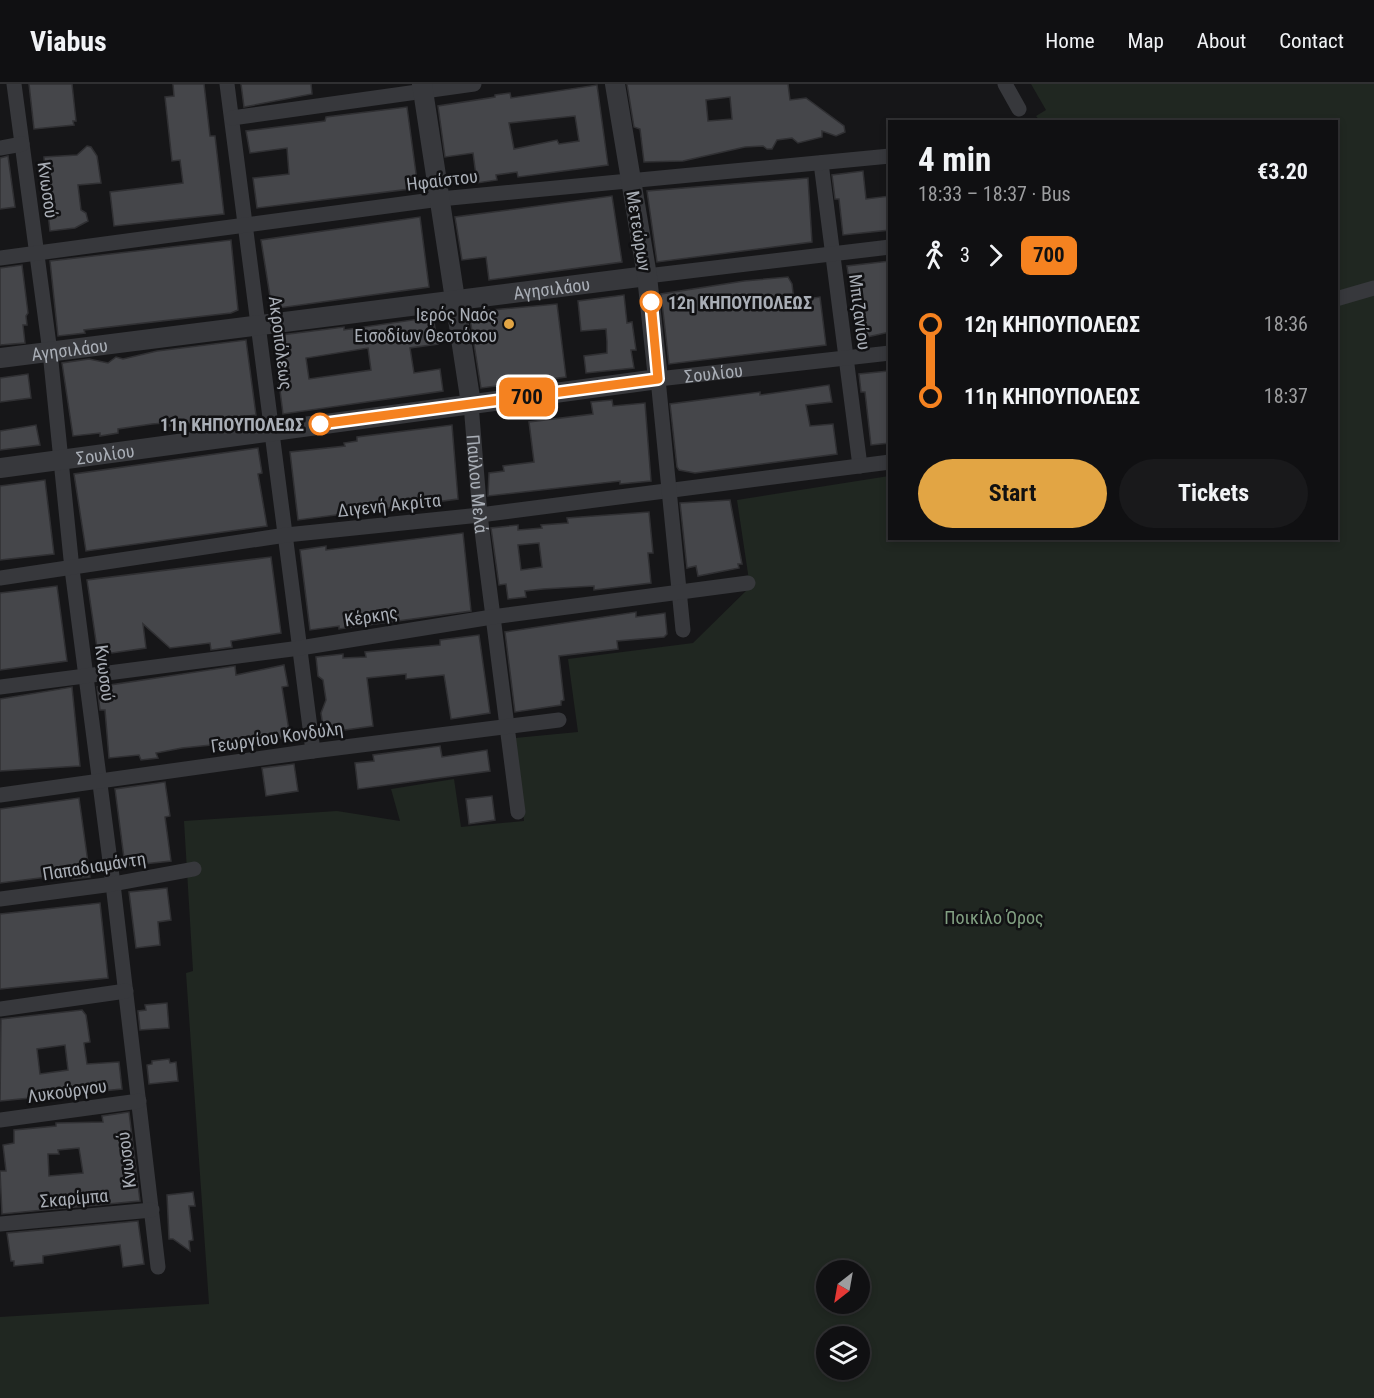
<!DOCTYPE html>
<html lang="en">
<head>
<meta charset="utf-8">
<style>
	:root { --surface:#101012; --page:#19191b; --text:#f1f3f6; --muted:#9c9d9f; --line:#303032; --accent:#e2a544 }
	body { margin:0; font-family:"Roboto Condensed",sans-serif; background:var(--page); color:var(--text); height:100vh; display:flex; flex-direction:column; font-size:22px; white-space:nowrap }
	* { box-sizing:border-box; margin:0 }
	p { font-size:20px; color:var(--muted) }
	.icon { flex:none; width:33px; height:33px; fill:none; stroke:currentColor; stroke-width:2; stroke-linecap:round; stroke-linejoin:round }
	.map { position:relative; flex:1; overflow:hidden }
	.side { position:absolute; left:888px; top:36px; width:450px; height:420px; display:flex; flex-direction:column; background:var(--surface); border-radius:0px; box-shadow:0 3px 9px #0003,0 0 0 2px var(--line) }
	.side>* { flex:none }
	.badge { padding:0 12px; border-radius:9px; font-size:21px; line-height:39px }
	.needle { width:39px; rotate:211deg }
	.buttons { position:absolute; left:816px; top:1176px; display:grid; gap:12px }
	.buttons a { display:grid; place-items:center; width:54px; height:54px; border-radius:50%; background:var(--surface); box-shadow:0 3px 9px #0003,0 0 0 2px var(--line); font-size:30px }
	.map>.badge { position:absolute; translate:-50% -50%; box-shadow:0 0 0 3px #fff }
	.legs { display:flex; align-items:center; gap:9px; height:66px; padding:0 30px; font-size:20px }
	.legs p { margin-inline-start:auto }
	.head { display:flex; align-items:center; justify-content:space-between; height:102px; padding:0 30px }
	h1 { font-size:33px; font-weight:700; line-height:45px }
	.action { display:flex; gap:12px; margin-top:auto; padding:12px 30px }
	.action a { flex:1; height:69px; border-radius:36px; background:var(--accent); color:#111; font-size:24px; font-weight:700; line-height:69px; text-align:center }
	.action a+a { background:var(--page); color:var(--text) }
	ul { padding:0 30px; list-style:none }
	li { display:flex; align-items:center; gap:21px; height:72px; font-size:22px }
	li i { display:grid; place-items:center; width:9px; height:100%; margin:0 8px; background:currentColor }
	li i::after { content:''; width:15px; height:15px; margin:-8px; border:4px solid; border-radius:50%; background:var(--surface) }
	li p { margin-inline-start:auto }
	li:first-child i { background:linear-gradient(#0000 50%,currentColor 0) }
	li:last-child i { background:linear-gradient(currentColor 50%,#0000 0) }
	header { display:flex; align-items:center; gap:36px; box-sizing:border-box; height:84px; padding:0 30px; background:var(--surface); border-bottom:2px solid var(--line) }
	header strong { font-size:28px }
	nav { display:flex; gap:33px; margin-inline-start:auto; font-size:21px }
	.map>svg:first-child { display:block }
</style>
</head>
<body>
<header>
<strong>Viabus</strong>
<nav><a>Home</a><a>Map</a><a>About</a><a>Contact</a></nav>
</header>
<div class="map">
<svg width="1374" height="1314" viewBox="0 0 1374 1314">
	<rect width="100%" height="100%" fill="#161618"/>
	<path fill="#202721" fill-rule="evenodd" d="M1031,0H1374V1314H0V1233L209,1220L186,889L193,887L184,737L337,727L400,737L391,705L454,695L461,743L524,737L515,654L578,648L568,575L693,559L750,503L737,416L889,392L890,454H1336V38L1040,37L1036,32L1046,26ZM826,1186H860V1220H826ZM826,1252H860V1286H826Z"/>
	<path fill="#45464a" stroke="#303033" stroke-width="1.5" fill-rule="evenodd" d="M29,0H72L76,37H73L74,41L34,45Z
		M173,0H204L210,52H215L224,130L114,142L110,108L183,99L180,76L172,77L165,13L174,12Z
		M241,0H311L312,10L244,23Z
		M627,0H788L790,16L806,14L844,42L845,48L836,52L822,47V53L798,59L792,54L777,56L772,65H767L763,62L745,63L683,77L644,78L640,45L634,43ZM730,13L732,35L708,37L706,16Z
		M597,1L608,81L518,93L517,88L496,91L497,96L477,99L473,69L445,73L438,22L495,13V11L510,9L511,14ZM575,32L579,57L559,60L557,56L514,65L509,39Z
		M407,23L418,104L257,124L253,94L289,90L287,64L250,69L246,47L325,37L326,33Z
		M87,62L91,63L97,72L101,99L78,101L81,126L86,129L88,137L75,144L50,147L48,129H54L51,105L45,95L44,73L77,71Z
		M8,72L15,123L0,125V74Z
		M863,87L866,115L890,112V146L843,151L839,115H835L832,91Z
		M808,94L812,158L657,178L647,107Z
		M612,112L622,178L489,196L486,173L462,176L455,133Z
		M420,133L429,203L272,225L261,156Z
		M231,156L238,226L231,229L84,246L85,249L58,252L50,177Z
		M890,177V248L858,255L847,182Z
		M22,181L28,229L26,232L27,241H23L25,259L0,261V184Z
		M788,193L792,200L794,217L820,213L826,261L669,280L661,210L744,197Z
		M624,211L627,239L632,238L636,266H631L634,284L586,289L584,272L607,269V258L606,245L581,247L578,217Z
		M557,220L566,293L481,304L469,228Z
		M433,233L438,260L410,264L414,289L440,285L443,307L283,330L273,252L344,243V246ZM368,264L371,286L309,295L306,274Z
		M246,256L256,331L164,343V339L152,340L118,345V349L100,352V349L73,352L62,279L89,275L108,279L116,273L123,275L157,267Z
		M888,287L890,359L871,361L865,308H861L859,290Z
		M28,290L31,314L0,318V294Z
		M829,301L832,318L806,321L810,342L833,340L837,370L695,389L679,386L677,383L670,320L760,308V311Z
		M612,316L613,322L645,319L651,397L620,400V397L488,412L489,389L504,387L503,382L534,378L529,338L593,330L591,318Z
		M36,341L40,361L0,366V347Z
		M452,341L458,415L298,436L290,368L345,362L344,359L357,357V353Z
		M258,364L262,389L258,390L267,442L86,467L74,390Z
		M45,396L54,470L0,476V402Z
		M730,416L742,480H738L739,484L698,492L696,482L687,484L680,419Z
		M649,428L653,469H648L651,499L594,506V502L543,505L525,507L526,513L508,515L506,500L499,501L491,444L518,441V446L542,444L541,441L568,439L567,434ZM539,459L542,483L521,486L518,461Z
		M463,449L471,527L339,545V542L310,546L300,466L326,462V466Z
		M271,473L281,549L231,557L232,563L211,566L210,559L170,564L143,540L146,564L98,571L87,496Z
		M57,502L67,577L0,586V509Z
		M636,528V533L665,529L667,550L664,553L617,557L618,565L559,572L564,616L561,617V621L515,628L505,548Z
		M479,551L490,629L451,635L444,591L406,595V590L367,594L373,642L324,649L321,629L326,616L323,596L318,592L316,573L343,570V574L366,573L365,568L440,561V556Z
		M284,581L288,602L282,603L290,653L182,664L156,669L158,674L141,676L139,671L109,674L105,626H100L97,603L235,582L236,591Z
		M72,603L80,682L0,687V615Z
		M440,662L442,673L487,666L490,687L358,705L355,679L374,677L373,671Z
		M294,680L298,707L266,712L262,684Z
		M165,698L170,732L165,733L171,777L125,782L115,705Z
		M492,712L495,736L469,740L466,715Z
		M79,714L90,793L72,795L71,790L0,799V725Z
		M167,804L171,836L158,838L160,861L136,864L129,808Z
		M100,819L108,894L0,905V830Z
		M167,919L169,944L140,946L138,927L146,926L145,921Z
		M82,926L86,931L90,958L84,959L87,980L119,978L122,1005L0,1017L1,935ZM65,961L68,986L40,990L37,965Z
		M169,975L170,979L176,978L178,997L149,1000L147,981L152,980V977Z
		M129,1028L140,1117L2,1130L0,1087H6L3,1061L14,1059V1046L56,1042V1039L103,1038L102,1032ZM79,1064L83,1089L49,1092L48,1070H59L58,1066Z
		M193,1108L195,1122H189L193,1156L189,1157L190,1167L173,1155H169L167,1111Z
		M138,1137L144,1180L123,1183L120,1161L43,1172V1179L14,1182V1177H11L7,1149Z"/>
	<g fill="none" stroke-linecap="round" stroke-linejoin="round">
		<g stroke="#37383c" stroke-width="15">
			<path d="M14,0L50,268L72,485L113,800L158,1183"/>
			<path d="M227,0L313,667"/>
			<path d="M1005,0L1019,25"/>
			<path d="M232,34L474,0"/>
			<path d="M0,64L22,60"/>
			<path d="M821,79L860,382"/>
			<path d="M0,174L440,115L890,72"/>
			<path d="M647,192L890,163"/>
			<path d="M1336,215L1374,204"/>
			<path id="s1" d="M471,320L480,431L518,728"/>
			<path d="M0,494L286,451L480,431L890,378"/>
			<path id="s2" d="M683,546L658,295L890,269"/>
			<path d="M0,603L300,564L492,533L748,499"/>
			<path d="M0,711L313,667L559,636"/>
			<path d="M0,815L113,800L194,785"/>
			<path d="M0,925L126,907"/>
			<path d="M0,1036L139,1017"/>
			<path d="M0,1140L152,1126"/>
		</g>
		<g stroke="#37383c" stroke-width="20">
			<path d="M422,0L471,320"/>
			<path id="s3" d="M0,274L647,192"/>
			<path id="s4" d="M0,384L658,295L647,192L615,0"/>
		</g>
	</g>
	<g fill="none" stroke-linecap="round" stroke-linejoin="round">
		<defs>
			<path id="line-1" d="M320,340L658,295L651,218"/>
		</defs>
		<use href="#line-1" stroke="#fff" stroke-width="14"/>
		<use href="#line-1" stroke="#f58220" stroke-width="9"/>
	</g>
	<g fill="#fff" stroke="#f58220" stroke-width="3">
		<circle cx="651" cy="218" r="10"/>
		<circle cx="320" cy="340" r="10"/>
	</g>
	<circle fill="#e2a544" stroke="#111113" stroke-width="2" cx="509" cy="240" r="6"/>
	<g text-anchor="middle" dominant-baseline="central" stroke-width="5" stroke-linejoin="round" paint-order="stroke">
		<g font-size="18" fill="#a9aeb6" stroke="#111113">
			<text transform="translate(442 96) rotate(-7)">Ηφαίστου</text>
			<text transform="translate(48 106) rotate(82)">Κνωσού</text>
			<text transform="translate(639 147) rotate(81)">Μετεώρων</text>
			<text stroke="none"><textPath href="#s3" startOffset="556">Αγησιλάου</textPath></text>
			<text transform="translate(860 228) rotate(83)">Μπιζανίου</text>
			<text transform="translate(281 259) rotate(83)">Ακροπόλεως</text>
			<text stroke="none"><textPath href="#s3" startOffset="70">Αγησιλάου</textPath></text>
			<text stroke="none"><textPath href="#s2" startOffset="308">Σουλίου</textPath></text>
			<text stroke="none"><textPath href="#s4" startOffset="106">Σουλίου</textPath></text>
			<text stroke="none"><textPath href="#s1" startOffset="80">Παύλου Μελά</textPath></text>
			<text transform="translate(389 421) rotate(-6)">Διγενή Ακρίτα</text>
			<text transform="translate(371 532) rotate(-9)">Κέρκης</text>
			<text transform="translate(105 589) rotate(83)">Κνωσού</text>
			<text transform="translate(277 653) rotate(-8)">Γεωργίου Κονδύλη</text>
			<text transform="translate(94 782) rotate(-9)">Παπαδιαμάντη</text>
			<text transform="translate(67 1007) rotate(-8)">Λυκούργου</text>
			<text transform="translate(126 1076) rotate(-97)">Κνωσού</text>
			<text transform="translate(74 1114) rotate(-5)">Σκαρίμπα</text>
		</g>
		<g font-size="18" font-weight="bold" fill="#a9aeb6" stroke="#111113" text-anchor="start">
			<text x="668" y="218">12η ΚΗΠΟΥΠΟΛΕΩΣ</text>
			<text x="304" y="340" text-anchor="end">11η ΚΗΠΟΥΠΟΛΕΩΣ</text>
		</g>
		<g font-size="18" fill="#a9aeb6" stroke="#111113" text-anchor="end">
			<text x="497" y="230">Ιερός Ναός<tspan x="497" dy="21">Εισοδίων Θεοτόκου</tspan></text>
		</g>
		<g font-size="18" fill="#82a082" stroke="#111113">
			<text x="994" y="833">Ποικίλο Όρος</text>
		</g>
	</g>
</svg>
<div class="buttons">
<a><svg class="needle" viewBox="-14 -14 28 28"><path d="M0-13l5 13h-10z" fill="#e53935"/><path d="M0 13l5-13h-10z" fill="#9c9d9f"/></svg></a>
<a><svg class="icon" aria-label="layers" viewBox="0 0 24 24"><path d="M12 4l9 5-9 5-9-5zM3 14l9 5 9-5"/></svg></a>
</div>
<b class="badge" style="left:527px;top:313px;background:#f58220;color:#111">700</b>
<section class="side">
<div class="head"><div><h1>4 min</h1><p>18:33 – 18:37 · Bus</p></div><b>€3.20</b></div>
<div class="legs"><svg class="icon" aria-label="walk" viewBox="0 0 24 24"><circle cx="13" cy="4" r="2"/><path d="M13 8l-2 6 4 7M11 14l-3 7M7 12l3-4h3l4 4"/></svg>3<svg class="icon" aria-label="forward" viewBox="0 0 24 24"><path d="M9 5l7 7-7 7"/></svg><b class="badge" style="background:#f58220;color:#111">700</b></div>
<ul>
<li><i style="color:#f58220"></i><b>12η ΚΗΠΟΥΠΟΛΕΩΣ</b><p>18:36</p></li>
<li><i style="color:#f58220"></i><b>11η ΚΗΠΟΥΠΟΛΕΩΣ</b><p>18:37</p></li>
</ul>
<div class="action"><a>Start</a><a>Tickets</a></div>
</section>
</div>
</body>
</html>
